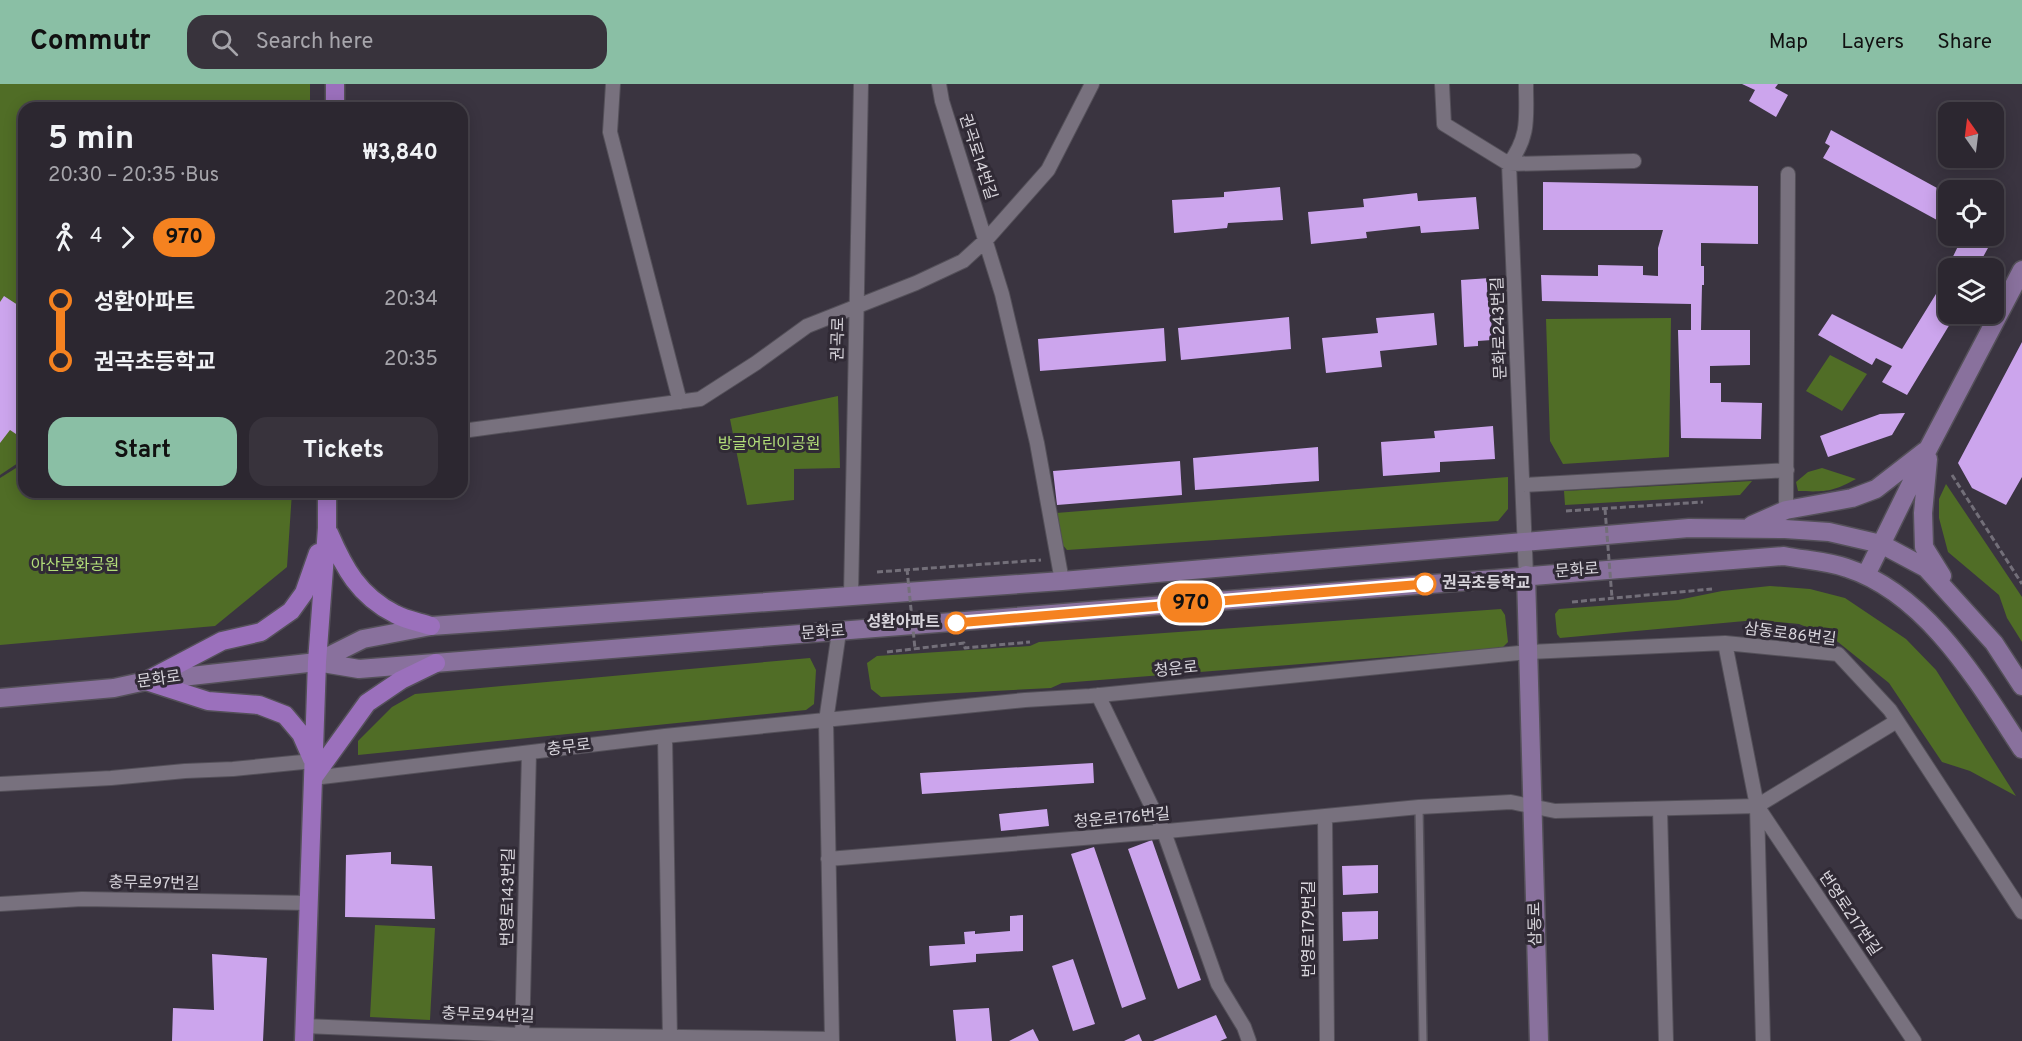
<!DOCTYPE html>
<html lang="en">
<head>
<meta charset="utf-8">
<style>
	:root { --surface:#2c2730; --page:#38333c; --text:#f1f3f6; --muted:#a6a5ab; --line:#48444c; --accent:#8abfa5 }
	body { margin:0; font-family:Overpass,"Noto Sans KR",sans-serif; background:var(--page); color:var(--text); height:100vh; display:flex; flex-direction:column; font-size:22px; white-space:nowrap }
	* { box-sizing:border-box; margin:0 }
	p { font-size:20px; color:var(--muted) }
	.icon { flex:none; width:33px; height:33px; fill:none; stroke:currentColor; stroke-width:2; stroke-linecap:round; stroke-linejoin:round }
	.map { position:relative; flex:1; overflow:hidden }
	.sheet { position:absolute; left:18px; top:18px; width:450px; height:396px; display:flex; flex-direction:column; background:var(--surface); border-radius:18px; box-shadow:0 3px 15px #0003,0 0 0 2px var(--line) }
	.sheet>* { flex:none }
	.badge { padding:0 12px; border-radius:20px; font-size:21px; line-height:39px }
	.needle { width:39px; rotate:346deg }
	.tools { position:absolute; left:1938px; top:18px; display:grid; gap:12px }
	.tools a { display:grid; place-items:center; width:66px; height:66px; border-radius:12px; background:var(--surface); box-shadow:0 3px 15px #0003,0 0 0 2px var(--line); font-size:30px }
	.map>.badge { position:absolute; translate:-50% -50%; box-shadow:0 0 0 3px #fff }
	.legs { display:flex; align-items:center; gap:9px; height:66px; padding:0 30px; font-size:20px }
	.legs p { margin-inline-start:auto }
	.overview { display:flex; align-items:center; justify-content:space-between; height:102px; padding:0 30px }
	h1 { font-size:33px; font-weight:700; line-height:45px }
	.button { display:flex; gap:12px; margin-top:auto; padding:12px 30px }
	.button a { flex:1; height:69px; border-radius:18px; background:var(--accent); color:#111; font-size:24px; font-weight:700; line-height:69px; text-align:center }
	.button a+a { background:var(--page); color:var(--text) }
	ul { padding:0 30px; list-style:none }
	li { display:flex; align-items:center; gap:21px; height:60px; font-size:22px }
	li i { display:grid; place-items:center; width:9px; height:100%; margin:0 8px; background:currentColor }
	li i::after { content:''; width:15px; height:15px; margin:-8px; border:4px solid; border-radius:50%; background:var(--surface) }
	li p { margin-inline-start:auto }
	li:first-child i { background:linear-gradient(#0000 50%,currentColor 0) }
	li:last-child i { background:linear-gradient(currentColor 50%,#0000 0) }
	header { display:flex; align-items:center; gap:36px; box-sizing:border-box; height:84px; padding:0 30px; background:var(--accent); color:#111 }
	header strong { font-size:28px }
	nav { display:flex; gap:33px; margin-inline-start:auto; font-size:21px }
	.search { width:420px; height:54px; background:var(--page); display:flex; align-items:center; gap:15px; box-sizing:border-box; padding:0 21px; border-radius:18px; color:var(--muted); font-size:22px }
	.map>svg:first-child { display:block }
</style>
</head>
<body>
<header>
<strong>Commutr</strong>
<div class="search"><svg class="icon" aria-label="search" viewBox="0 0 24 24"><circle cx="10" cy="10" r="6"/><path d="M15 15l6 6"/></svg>Search here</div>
<nav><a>Map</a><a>Layers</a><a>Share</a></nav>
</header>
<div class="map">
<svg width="2022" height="957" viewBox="0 0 2022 957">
	<rect width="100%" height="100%" fill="#3a3440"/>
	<path fill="#506d26" d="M0,0H310V24H24V375L0,391Z
		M1671,234L1669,373L1563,380L1550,357L1546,235Z
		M1830,271L1867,290L1842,327L1806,307Z
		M838,312L840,384L794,385V416L747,421L730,335Z
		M24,379V408H292L287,483L215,542L0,561V394Z
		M1822,384L1856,395C1832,408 1825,408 1798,407L1796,398L1808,388Z
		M1508,393V425L1498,437L1067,466L1061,459L1056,429Z
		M1752,397L1740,411L1565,421L1564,407Z
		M1946,400L2022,513V558L2007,534L1999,511L1948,468L1939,434V415Z
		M1770,502L1810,505L1845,514L1906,555L1936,586L2016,712L1970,687L1942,678L1889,599L1833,554L1799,540L1756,536L1560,554L1557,550L1555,530L1559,525L1678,516L1722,507Z
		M1501,525L1505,531L1508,558L1502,564L1062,599L1051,604L881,613L871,605L867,579L877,572L1030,562L1039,558Z
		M810,574L816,586L814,620L806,626L358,671V657L392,623L415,610Z
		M375,841L435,844L430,936L370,933Z"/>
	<path fill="#cca5ed" d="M1742,0H1778L1775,4L1788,11L1776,33L1749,17L1755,6Z
		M1831,46L1948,110V142L1823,74L1830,62L1825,59Z
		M1543,98L1758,102V160L1701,159V182H1704V201H1702L1701,246H1750V281L1710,282V299H1721V318L1762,319L1761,355L1681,354L1678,246H1691V220L1542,217L1541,191L1598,192V181L1643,182V191L1658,192V164L1663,146H1543Z
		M1280,103L1283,136L1228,139L1227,144L1174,149L1172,116L1224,113V108Z
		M1417,109L1418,117L1476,113L1479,145L1421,149L1420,142L1366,148L1367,154L1311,160L1308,128L1364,123L1363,115Z
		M1963,152H1990L1994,153L1977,184H1948V196L1943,193Z
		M1490,194L1492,256L1478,257V262L1464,263L1461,196Z
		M1936,210L1948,216L1946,220L1948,222V230H1956L1907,311L1882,298L1892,282L1876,274L1872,281L1818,251L1832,230L1902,265Z
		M4,212L24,225V233L20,240L24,243V344L21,342L16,350L10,346L0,359V218Z
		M1434,229L1437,261L1380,267L1382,283L1326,289L1322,254L1378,249L1376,234Z
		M1289,233L1291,265L1181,276L1178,244Z
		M1164,244L1166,277L1040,287L1038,255Z
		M2022,258V393L2006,421L1972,404L1958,379Z
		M1905,329L1892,351L1828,373L1820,352L1880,330Z
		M1493,342L1495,375L1440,378V388L1383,392L1381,358L1435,354L1434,347Z
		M1318,363L1319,397L1195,406L1193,374Z
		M1180,377L1182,411L1057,421L1053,387Z
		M1093,679L1094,699L922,710L920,689Z
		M1047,725L1049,742L1001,747L999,730Z
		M1152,756L1201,896L1178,905L1128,765Z
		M1094,763L1146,915L1122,924L1071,770Z
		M391,768V780L432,782L435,835L345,833L346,771Z
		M1378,781V809L1343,811L1342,782Z
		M1378,827V855L1343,857L1342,828Z
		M1023,831V867L976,870V878L930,882L929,862L965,860L964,848L975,847V850L1010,847V832Z
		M212,870L267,874L263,957H172L173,924L214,926Z
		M1073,875L1095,940L1073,947L1052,882Z
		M989,924L992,957H956L953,926Z
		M1216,931L1227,954L1220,957H1153Z
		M1033,945L1039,957H1009Z
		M1139,950L1142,957H1124Z"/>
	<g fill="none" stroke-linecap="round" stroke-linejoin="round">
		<defs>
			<path id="lane" d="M1419,723L1423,957"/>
			<path id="street" d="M613,0L610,48L680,318
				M939,0L942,17L1002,210L1037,359L1062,497
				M1442,0L1444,40L1509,80
				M1526,0C1526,34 1530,51 1509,80L1526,491
				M1509,80L1634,77
				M462,347L700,315L756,279L807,242L916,199L963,177L986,156L1048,86L1092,0
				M1523,401L1787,386
				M1786,426L1788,90
				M851,511L861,0
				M1725,559L1757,722L1763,957
				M1098,611L1164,748L1218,900L1244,943L1249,957
				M665,652L670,957
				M313,694L665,652L1025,616L1090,612L1529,568L1725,559L1838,570L1890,626L2022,828
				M0,700L111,694L185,687L233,685L313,677
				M1757,722L1914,957
				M1660,725L1666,957
				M1325,733L1327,957
				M828,775L1157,748L1419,723L1511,718L1555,727L1757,722L1897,637
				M0,820L82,815L309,819
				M304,942L522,951L832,955
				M522,957L529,669
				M832,957L826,637L839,548"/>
			<path id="secondary" d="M1928,375L1923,429L1924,463L1942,492
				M1752,441L1786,426L1852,414L1876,405L1925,367
				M1526,491L1539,957
				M1866,491L1928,365L2022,186
				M317,578L363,555L431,542L1062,497L1689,444L1785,445L1829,448L1881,460L1926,484L1994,559L2022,602
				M0,614L114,604L146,597L317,578L359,585L1784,472C1804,476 1827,477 1847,484C1927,510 1978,598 2022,665"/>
			<path id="primary" d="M335,24V0
				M329,449C344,484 359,512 395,530C406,536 419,538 431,542
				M146,597L222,557L261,548L291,527L304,509L318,469
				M146,597L208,617L259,621L285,631L301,650L312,675
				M313,694L367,619L401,596L436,579
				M304,957L317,578L327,444V408"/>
		</defs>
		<use href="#lane" stroke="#545059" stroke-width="10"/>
		<use href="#street" stroke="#545059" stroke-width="16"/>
		<use href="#secondary" stroke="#545059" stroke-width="21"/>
		<use href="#primary" stroke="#545059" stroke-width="21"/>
		<path stroke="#736f79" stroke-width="3" stroke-dasharray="6 3" stroke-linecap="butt" d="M1952,391L2022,500
			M1566,427L1703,418
			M877,488L1041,476
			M1572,518L1712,505
			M887,568L964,559L965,564L1030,558"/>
		<use href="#lane" stroke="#78717e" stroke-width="7"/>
		<use href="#street" stroke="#78717e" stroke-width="14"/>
		<use href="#secondary" stroke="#89719d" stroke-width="18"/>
		<use href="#primary" stroke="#9b70bc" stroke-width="18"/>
		<path stroke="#736f79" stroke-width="3" stroke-dasharray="6 3" stroke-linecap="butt" d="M1605,425L1612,514
			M907,485L915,565"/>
	</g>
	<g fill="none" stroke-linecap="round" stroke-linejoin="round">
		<defs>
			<path id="line-1" d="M956,539L1425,500"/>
		</defs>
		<use href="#line-1" stroke="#fff" stroke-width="14"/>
		<use href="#line-1" stroke="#f58220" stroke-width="9"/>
	</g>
	<g fill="#fff" stroke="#f58220" stroke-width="3">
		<circle cx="1425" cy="500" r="10"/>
		<circle cx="956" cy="539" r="10"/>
	</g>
	<g text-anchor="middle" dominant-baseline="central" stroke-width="6" stroke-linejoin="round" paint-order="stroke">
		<g font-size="16" fill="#d8d5dc" stroke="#302a35">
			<text transform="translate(977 73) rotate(72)">권곡로14번길</text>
			<text transform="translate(1500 244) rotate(-92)">문화로243번길</text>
			<text transform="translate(839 255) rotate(-89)">권곡로</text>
			<text transform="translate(1577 487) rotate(-4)">문화로</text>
			<text transform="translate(823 549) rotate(-4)">문화로</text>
			<text transform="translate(1790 551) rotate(7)">삼동로86번길</text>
			<text transform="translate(1176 586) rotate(-6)">청운로</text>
			<text transform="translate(159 596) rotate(-8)">문화로</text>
			<text transform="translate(569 664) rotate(-7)">충무로</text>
			<text transform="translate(1122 735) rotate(-5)">청운로176번길</text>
			<text transform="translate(154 800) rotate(1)">충무로97번길</text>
			<text transform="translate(509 813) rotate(-89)">번영로143번길</text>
			<text transform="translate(1849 830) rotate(56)">번영로217번길</text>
			<text transform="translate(1536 840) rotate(-91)">삼동로</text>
			<text transform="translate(1310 845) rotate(-90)">번영로179번길</text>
			<text transform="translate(488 932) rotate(2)">충무로94번길</text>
		</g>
		<g font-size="16" fill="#b2de79" stroke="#302a35">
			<text x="769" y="361">방글어린이공원</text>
			<text x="75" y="482">아산문화공원</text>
		</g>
		<g font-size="16" font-weight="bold" fill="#d8d5dc" stroke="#302a35" text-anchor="start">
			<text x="1442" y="500">권곡초등학교</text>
			<text x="940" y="539" text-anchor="end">성환아파트</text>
		</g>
	</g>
</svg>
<div class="tools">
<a><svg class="needle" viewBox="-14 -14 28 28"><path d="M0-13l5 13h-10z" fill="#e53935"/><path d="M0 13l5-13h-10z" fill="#a6a5ab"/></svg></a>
<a><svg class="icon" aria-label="locate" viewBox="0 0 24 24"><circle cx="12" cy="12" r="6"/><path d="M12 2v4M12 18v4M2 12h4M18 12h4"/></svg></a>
<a><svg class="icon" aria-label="layers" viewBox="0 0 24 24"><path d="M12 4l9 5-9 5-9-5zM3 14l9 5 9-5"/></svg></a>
</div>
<b class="badge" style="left:1191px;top:519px;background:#f58220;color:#111">970</b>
<section class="sheet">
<div class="overview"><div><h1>5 min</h1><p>20:30 – 20:35 · Bus</p></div><b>₩3,840</b></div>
<div class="legs"><svg class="icon" aria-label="walk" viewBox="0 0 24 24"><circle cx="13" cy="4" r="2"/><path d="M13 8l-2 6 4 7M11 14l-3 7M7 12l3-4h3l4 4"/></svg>4<svg class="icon" aria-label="forward" viewBox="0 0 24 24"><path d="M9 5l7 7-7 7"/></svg><b class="badge" style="background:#f58220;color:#111">970</b></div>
<ul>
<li><i style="color:#f58220"></i><b>성환아파트</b><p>20:34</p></li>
<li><i style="color:#f58220"></i><b>권곡초등학교</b><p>20:35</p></li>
</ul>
<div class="button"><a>Start</a><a>Tickets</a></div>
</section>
</div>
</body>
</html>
